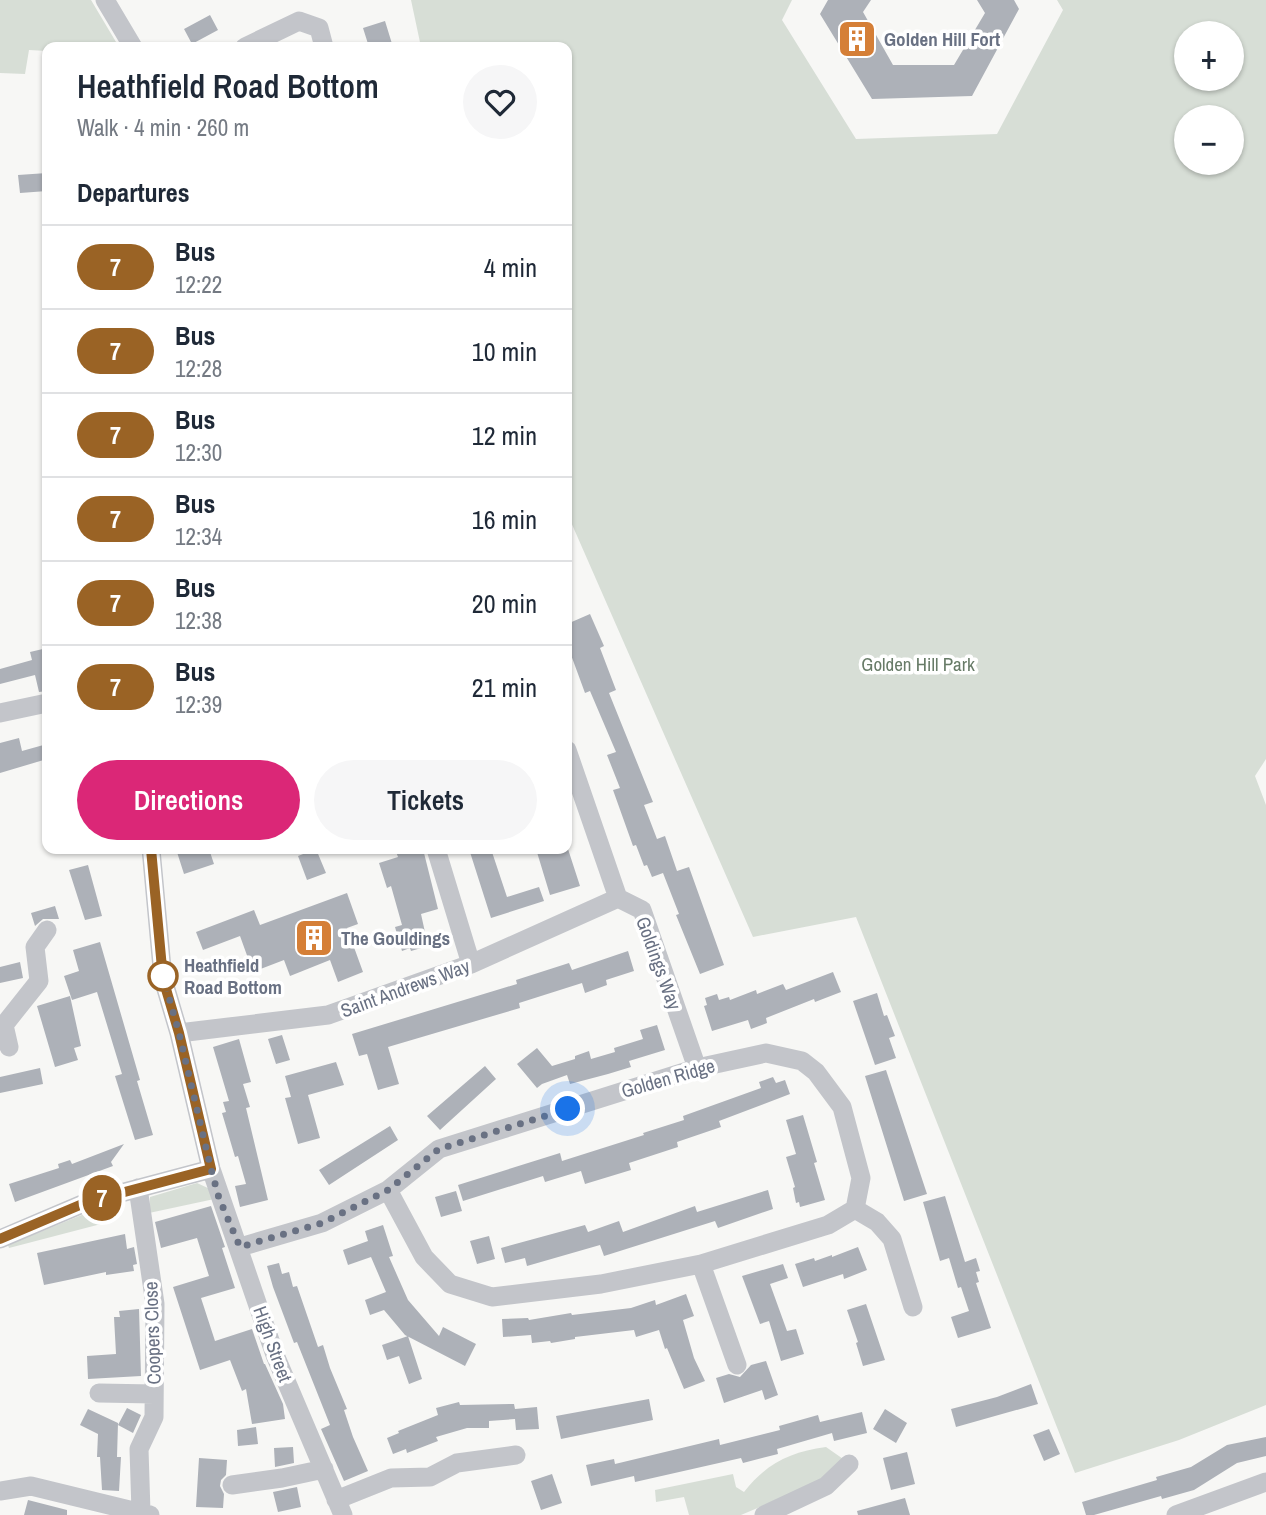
<!DOCTYPE html>
<html lang="en">
<head>
<meta charset="utf-8">
<style>
	:root { --surface:#fff; --page:#f6f6f7; --text:#1f2937; --muted:#747a83; --line:#e0e1e3; --accent:#db2777 }
	body { margin:0; font-family:"Archivo Narrow",sans-serif; background:var(--page); color:var(--text); height:100vh; display:flex; flex-direction:column; font-size:26px; white-space:nowrap }
	* { box-sizing:border-box; margin:0 }
	p { font-size:23px; color:var(--muted) }
	.icon { flex:none; width:38px; height:38px; fill:none; stroke:currentColor; stroke-width:2; stroke-linecap:round; stroke-linejoin:round }
	.map { position:relative; flex:1; overflow:hidden }
	.drawer { position:absolute; left:42px; top:42px; width:530px; height:812px; display:flex; flex-direction:column; background:var(--surface); border-radius:14px; box-shadow:0 2px 5px #0004 }
	.drawer>* { flex:none }
	.badge { padding:0 14px; border-radius:23px; font-size:24px; line-height:46px }
	.fabs { position:absolute; left:1174px; top:21px; display:grid; gap:14px }
	.fabs a { display:grid; place-items:center; width:70px; height:70px; border-radius:50%; background:var(--surface); box-shadow:0 2px 5px #0004; font-size:35px }
	.you { position:absolute; width:35px; height:35px; margin:-18px; border:5px solid #fff; border-radius:50%; background:#1a73e8; box-shadow:0 0 0 10px #1a73e833 }
	.map>.badge { position:absolute; translate:-50% -50%; box-shadow:0 0 0 4px #fff }
	h2 { padding:0 35px; font-size:26px; line-height:63px }
	.round { display:grid; place-items:center; flex:none; width:74px; height:74px; border-radius:37px; background:var(--page) }
	.head { display:flex; align-items:center; justify-content:space-between; height:119px; padding:0 35px }
	h1 { font-size:33px; font-weight:600; line-height:52px }
	.action { display:flex; gap:14px; margin-top:auto; padding:14px 35px }
	.action a { flex:1; height:80px; border-radius:42px; background:var(--accent); color:#fff; font-size:28px; font-weight:600; line-height:80px; text-align:center }
	.action a+a { background:var(--page); color:var(--text) }
	ul { padding:0; list-style:none }
	li { display:flex; align-items:center; gap:21px; height:84px; padding:0 35px; border-top:2px solid var(--line) }
	li div { flex:1 }
	li b { display:block; font-size:26px }
	li em { font-style:normal }
	li .badge { min-width:77px; font-weight:700; text-align:center }
	.map>svg:first-child { display:block }
</style>
</head>
<body>
<div class="map">
<svg width="1266" height="1515" viewBox="0 0 1266 1515">
	<rect width="100%" height="100%" fill="#f7f7f5"/>
	<path fill="#d7ded6" fill-rule="evenodd" d="M0,0H91L119,47H47V51L29,50L25,74L0,73Z
		M411,0H792L782,20L856,139L997,134L1063,10L1057,0H1266V759L1255,776L1266,805V1405L1179,1440L1075,1473L856,917L753,937L567,513V47H421ZM1186,33H1232V79H1186ZM1186,117H1232V163H1186Z
		M197,1183L210,1189L219,1198L149,1213L150,1197Z
		M94,1210L99,1212L101,1224L9,1248L8,1245Z
		M826,1447L846,1461L828,1478L741,1515H689L684,1497L656,1502L655,1490L733,1474L736,1487L744,1492C767,1463 790,1452 826,1447Z"/>
	<path fill="#adb1b8" d="M828,0H871L863,12L893,65H954L985,13L977,0H1014L1019,9L972,96L872,99L820,14Z
		M210,15L218,30L192,44L184,29Z
		M385,21L393,47H369L363,28Z
		M47,173V191L20,193L18,175Z
		M590,614L604,646L600,648L616,690L609,693L653,802L644,805L657,839L665,836L677,871L689,867L724,965L700,974L676,915L679,914L663,873L652,877L647,865L644,866L636,845L633,846L613,790L620,788L607,755L616,752L590,691L585,693L567,644V624Z
		M47,648V691L39,692L35,675L0,684V669L32,660L30,652Z
		M19,738L22,751L47,744V759L0,773V743Z
		M176,849H209L214,864L184,874Z
		M316,849L326,873L307,880L298,856Z
		M395,849H423L438,909L421,914L428,946L411,951L410,948L402,951L395,927L402,925L391,886L387,888L379,863L398,857Z
		M469,849H491L507,897L539,887L544,901L491,918Z
		M536,849H568L580,886L550,895Z
		M88,865L102,916L85,920L69,870Z
		M347,893L358,924L347,928L363,972L338,982L330,960L290,976L284,960L253,972L240,936L203,950L196,932L254,910L260,925Z
		M55,906L59,919H43L35,926L31,913Z
		M100,942L140,1080L137,1081L153,1135L135,1140L115,1076L122,1074L97,992L72,1000L64,976L79,971L73,950Z
		M628,951L634,971L606,980L607,985L585,993L582,983L519,1003L520,1008L388,1047L399,1084L378,1090L367,1054L359,1056L352,1034L517,984L516,980L569,963L572,970Z
		M20,962L23,978L0,983V967Z
		M833,972L841,992L815,1002L814,999L766,1018L767,1023L751,1029L748,1020L712,1031L704,1006L707,1005L705,998L717,994L719,1000L729,997L730,1000L756,990L757,994L783,984L786,990Z
		M877,993L884,1016L887,1015L895,1036L889,1038L896,1058L875,1065L853,1001Z
		M70,996L81,1046L74,1048L78,1060L55,1067L37,1006Z
		M657,1025L665,1050L629,1061L631,1067L608,1074L570,1084L567,1075L542,1084L537,1088L517,1064L537,1048L552,1066L575,1059V1056L589,1051L591,1059L615,1052L614,1048L643,1039L640,1030Z
		M282,1035L290,1060L276,1064L268,1039Z
		M239,1039L251,1082L243,1084L250,1107L246,1108L268,1200L240,1207L235,1186L246,1184L238,1156L235,1157L222,1113L226,1112L223,1102L229,1101L213,1047Z
		M336,1062L344,1085L308,1095L320,1138L298,1144L285,1098L291,1097L285,1076Z
		M485,1066L496,1079L440,1130L427,1116Z
		M40,1068L43,1084L0,1093V1077Z
		M886,1070L927,1194L904,1201L865,1076Z
		M773,1077L776,1083L785,1080L790,1094L719,1121L721,1127L677,1142L678,1147L629,1163L631,1170L585,1184L581,1171L545,1182L543,1176L463,1201L458,1185L560,1153L562,1161L644,1135L643,1133L684,1120L683,1116L761,1088L759,1082Z
		M803,1115L817,1162L814,1163L825,1200L800,1207L799,1202L796,1203L793,1188L795,1187L786,1157L796,1154L786,1120Z
		M390,1126L398,1140L329,1185L319,1170Z
		M124,1144L111,1162L113,1166L15,1202L9,1184L59,1168L58,1164L70,1160L72,1164Z
		M768,1190L773,1209L718,1228L715,1221L604,1256L600,1245L527,1266L525,1258L505,1263L501,1248L585,1225L588,1232L619,1221L623,1232L695,1206L697,1212Z
		M456,1191L462,1211L441,1217L435,1197Z
		M945,1196L965,1262L976,1258L980,1271L976,1272L979,1282L976,1283L991,1328L958,1338L951,1317L969,1311L961,1287L958,1288L949,1258L940,1261L923,1202Z
		M211,1206L225,1247L222,1248L235,1288L201,1298L215,1341L252,1329L264,1364H265L283,1404L285,1419L252,1424L246,1389L242,1391L230,1360L200,1370L173,1287L209,1276L197,1238L161,1248L155,1222Z
		M383,1225L393,1256L389,1257L408,1300L439,1336L443,1327L476,1344L465,1366L405,1335L384,1310L370,1315L365,1300L386,1292L371,1257L348,1265L343,1250L368,1241L365,1231Z
		M125,1234L127,1249L134,1247L137,1264L133,1265L134,1271L106,1275V1272L44,1285L37,1253Z
		M489,1236L495,1259L477,1264L470,1241Z
		M858,1247L867,1270L844,1279L843,1274L803,1287L795,1264L814,1258L815,1261L832,1255V1257Z
		M279,1263L282,1274L289,1272L293,1287L297,1286L318,1347L323,1345L330,1368L347,1409L344,1410L353,1437L368,1471L344,1481L321,1429L330,1425L297,1342L294,1343L273,1287L267,1266Z
		M783,1264L788,1278L770,1284L787,1331L796,1329L804,1354L781,1361L769,1321L760,1324L742,1276Z
		M686,1294L694,1316L683,1320L694,1358L705,1381L684,1389L667,1348L665,1349L659,1330L636,1337L634,1330L575,1337V1339L551,1343L550,1341L532,1343L531,1335L503,1337L502,1319L528,1318L529,1320L571,1313L572,1315L631,1308L655,1300L656,1305Z
		M866,1304L885,1360L863,1366L856,1343L858,1342L847,1310Z
		M139,1309L141,1376L88,1379L87,1356L116,1354L114,1317H120L119,1311Z
		M408,1336L422,1379L409,1384L399,1356L387,1360L382,1345Z
		M766,1361L778,1395L765,1400L762,1390L724,1403L716,1378L729,1374L740,1377L751,1365Z
		M1031,1384L1038,1404L956,1427L951,1409L997,1397Z
		M649,1399L653,1420L561,1439L556,1416Z
		M459,1402L460,1405L514,1404L515,1409L537,1407L539,1429L516,1430L515,1419L489,1421V1428H467L436,1437L438,1441L407,1453L406,1449L393,1454L387,1438L399,1433L398,1431L438,1415L436,1408Z
		M127,1408L141,1415L133,1433L118,1425Z
		M88,1409L118,1423L117,1457H121L119,1491L102,1490L100,1457H97L98,1434L80,1425Z
		M885,1409L907,1423L896,1443L873,1429Z
		M862,1412L867,1433L834,1441L832,1433L777,1449L778,1454L743,1463L741,1458L635,1482L634,1476L591,1486L586,1465L614,1459L615,1464L719,1439L720,1445L780,1430L779,1426L818,1415L820,1422Z
		M256,1427L258,1444L238,1446L237,1430Z
		M1049,1429L1060,1454L1044,1461L1033,1435Z
		M1266,1437V1456L1237,1463L1194,1490L1162,1499L1161,1496L1094,1515H1086L1082,1502L1157,1480L1156,1477L1191,1467L1227,1445Z
		M293,1447L294,1463L275,1467L274,1448Z
		M907,1452L915,1484L891,1490L883,1458Z
		M199,1458L227,1460L226,1475L221,1480L220,1486L224,1494L223,1508L196,1507Z
		M552,1474L562,1503L541,1510L531,1481Z
		M297,1487L301,1507L278,1512L273,1492Z
		M905,1498L910,1515H858L857,1511Z
		M28,1500L67,1510V1515H24Z"/>
	<g fill="none" stroke-linecap="round" stroke-linejoin="round">
		<path stroke="#c3c5ca" stroke-width="19" d="M105,0L133,47
			M245,47L299,21L319,28L324,47
			M0,713L47,703
			M567,750L618,898L642,910L697,1068
			M151,849L163,979L179,1033L211,1169L275,1355L343,1515
			M436,849L471,964
			M179,1033L328,1015L471,964L618,898
			M9,1047L4,1025L39,981L35,947L47,930
			M138,1188L155,1304L154,1417L139,1449L141,1512
			M388,1190L424,1257L450,1284L492,1297L601,1284L701,1264L737,1365
			M0,1239L87,1202L211,1169
			M240,1247L322,1223L388,1190L439,1149L697,1068L766,1053L802,1061L816,1072L842,1107L861,1178L855,1209
			M701,1264L828,1225L855,1209L877,1222L892,1239L913,1307
			M99,1393L154,1394
			M232,1485L282,1478L324,1469
			M0,1491L31,1486L150,1515
			M336,1500L391,1478L430,1477L457,1463L516,1455
			M764,1515L826,1486L849,1464
			M1176,1515L1266,1482"/>
	</g>
	<g fill="none" stroke-linecap="round" stroke-linejoin="round">
		<defs>
			<path id="line" d="M0,1239L87,1202L211,1169L179,1033L163,979L151,849"/>
		</defs>
		<use href="#line" stroke="#fff" stroke-width="16"/>
		<use href="#line" stroke="#9a6325" stroke-width="10"/>
		<path stroke="#697183" stroke-width="7" stroke-dasharray="0 12.6" d="M163,976L179,1033L211,1169L219,1198L240,1247L322,1223L388,1190L439,1149L568,1109"/>
	</g>
	<defs>
		<symbol id="building-square" viewBox="-11 -11 22 22"><rect x="-9" y="-9" width="18" height="18" rx="4" fill="#d57f37" stroke="#fff"/><path d="M-4-6H4V6H1V3H-1V6H-4ZM-2.5-4.3h1.7v1.8h-1.7ZM.8-4.3h1.7v1.8H.8ZM-2.5-1h1.7V.8h-1.7ZM.8-1h1.7V.8H.8Z" fill="#fff"/></symbol>
	</defs>
	<g fill-rule="evenodd">
		<use href="#building-square" x="835" y="17" width="44" height="44"/>
		<use href="#building-square" x="292" y="916" width="44" height="44"/>
	</g>
	<circle fill="#fff" stroke="#9a6325" stroke-width="3.5" cx="163" cy="976" r="14"/>
	<g text-anchor="middle" dominant-baseline="central" stroke-width="7" stroke-linejoin="round" paint-order="stroke">
		<g font-size="19" font-weight="bold" fill="#697183" stroke="#fff" text-anchor="start">
			<text x="884" y="39">Golden Hill Fort</text>
			<text x="341" y="938">The Gouldings</text>
		</g>
		<g font-size="19" fill="#677b67" stroke="#fff">
			<text x="918" y="664">Golden Hill Park</text>
		</g>
		<g font-size="19" fill="#697183" stroke="#fff">
			<text transform="translate(659 963) rotate(70)">Goldings Way</text>
			<text transform="translate(405 988) rotate(-20)">Saint Andrews Way</text>
			<text transform="translate(668 1078) rotate(-16)">Golden Ridge</text>
			<text transform="translate(152 1333) rotate(-92)">Coopers Close</text>
			<text transform="translate(273 1344) rotate(70)">High Street</text>
		</g>
		<g font-size="19" font-weight="bold" fill="#697183" stroke="#fff" text-anchor="start">
			<text x="184" y="965">Heathfield<tspan x="184" dy="22">Road Bottom</tspan></text>
		</g>
	</g>
</svg>
<div class="fabs">
<a>+</a>
<a>−</a>
</div>
<div class="you" style="left:568px;top:1109px"></div>
<b class="badge" style="left:102px;top:1198px;background:#9a6325;color:#fff">7</b>
<section class="drawer">
<div class="head"><div><h1>Heathfield Road Bottom</h1><p>Walk · 4 min · 260 m</p></div><a class="round"><svg class="icon" aria-label="heart" viewBox="0 0 24 24"><path d="M12 20l-8-8c-3-5 5-10 8-4 3-6 11-1 8 4z"/></svg></a></div>
<h2>Departures</h2>
<ul>
<li><span class="badge" style="background:#9a6325;color:#fff">7</span><div><b>Bus</b><p>12:22</p></div><em>4 min</em></li>
<li><span class="badge" style="background:#9a6325;color:#fff">7</span><div><b>Bus</b><p>12:28</p></div><em>10 min</em></li>
<li><span class="badge" style="background:#9a6325;color:#fff">7</span><div><b>Bus</b><p>12:30</p></div><em>12 min</em></li>
<li><span class="badge" style="background:#9a6325;color:#fff">7</span><div><b>Bus</b><p>12:34</p></div><em>16 min</em></li>
<li><span class="badge" style="background:#9a6325;color:#fff">7</span><div><b>Bus</b><p>12:38</p></div><em>20 min</em></li>
<li><span class="badge" style="background:#9a6325;color:#fff">7</span><div><b>Bus</b><p>12:39</p></div><em>21 min</em></li>
</ul>
<div class="action"><a>Directions</a><a>Tickets</a></div>
</section>
</div>
</body>
</html>
